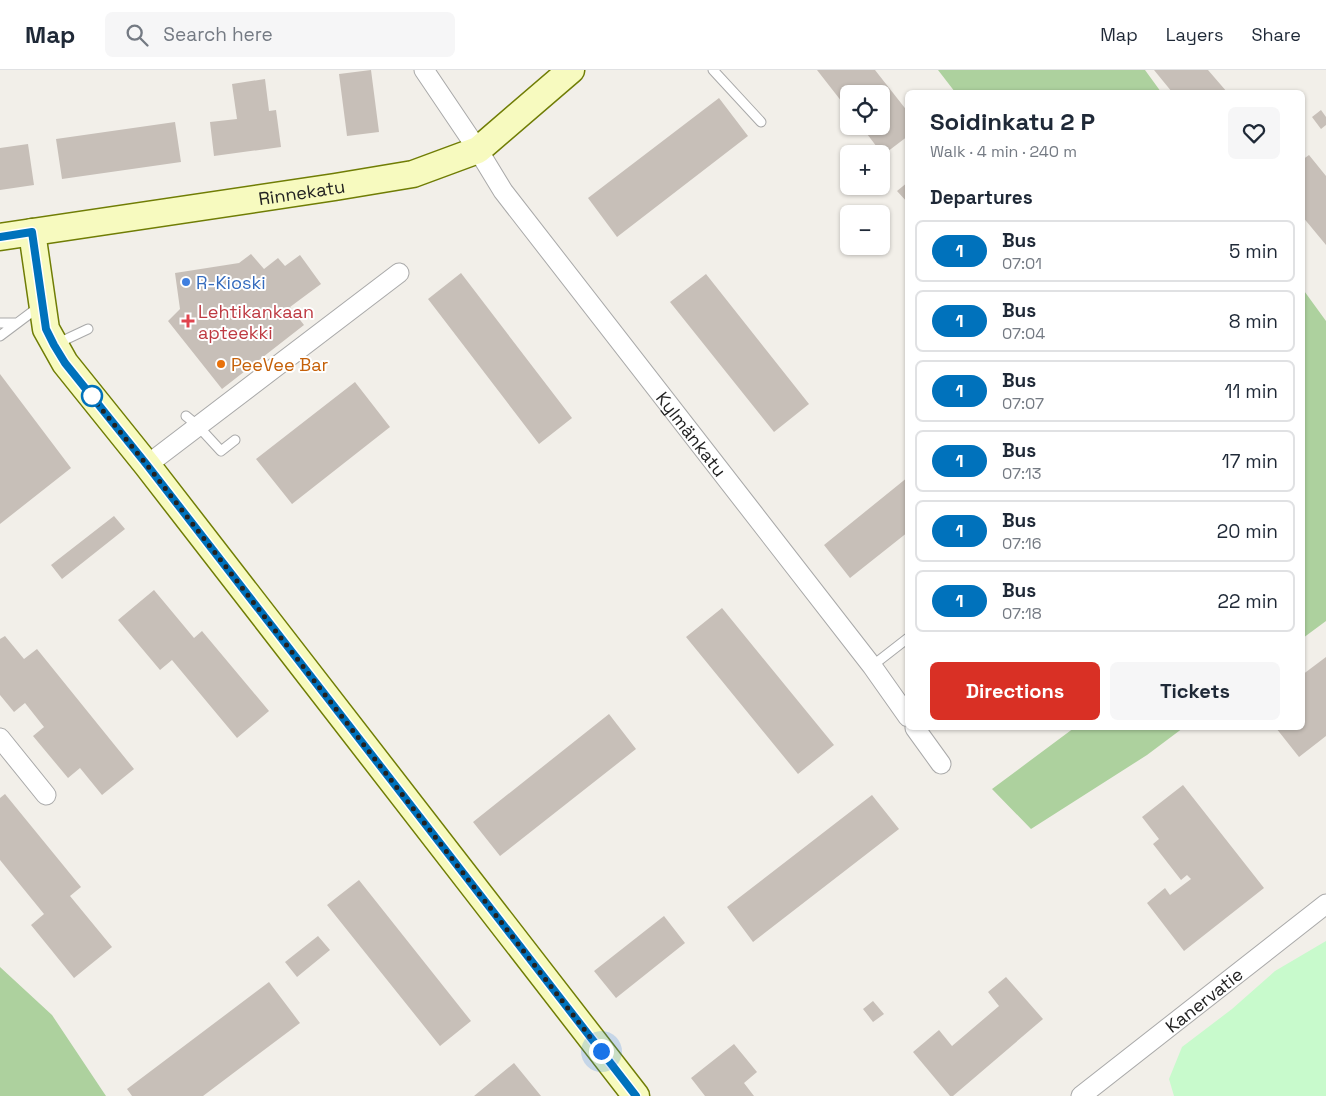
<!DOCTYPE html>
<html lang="en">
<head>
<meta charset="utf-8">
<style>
	:root { --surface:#fff; --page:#f6f6f7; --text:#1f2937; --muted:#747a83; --line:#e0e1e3; --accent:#d93025 }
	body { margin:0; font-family:"Space Grotesk",sans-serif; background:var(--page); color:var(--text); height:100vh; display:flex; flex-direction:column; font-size:19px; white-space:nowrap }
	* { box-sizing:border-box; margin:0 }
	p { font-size:16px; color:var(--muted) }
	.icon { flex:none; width:28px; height:28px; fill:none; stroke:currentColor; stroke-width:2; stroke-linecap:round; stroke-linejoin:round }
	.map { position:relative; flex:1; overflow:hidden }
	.panel { position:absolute; left:905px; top:20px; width:400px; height:640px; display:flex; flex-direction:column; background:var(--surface); border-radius:8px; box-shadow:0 1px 4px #0004 }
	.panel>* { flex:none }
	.badge { padding:0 10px; border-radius:16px; font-size:18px; line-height:32px }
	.controls { position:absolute; left:840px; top:15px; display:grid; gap:10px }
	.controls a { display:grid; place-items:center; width:50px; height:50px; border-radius:8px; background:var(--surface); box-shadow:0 1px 4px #0004; font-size:25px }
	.you { position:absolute; width:25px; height:25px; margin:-12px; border:4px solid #fff; border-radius:50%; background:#1a73e8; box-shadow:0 0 0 8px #1a73e833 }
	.map>.badge { position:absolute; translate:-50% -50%; box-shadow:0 0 0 2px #fff }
	h2 { padding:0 25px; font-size:19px; line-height:45px }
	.round { display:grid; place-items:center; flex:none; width:52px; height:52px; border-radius:8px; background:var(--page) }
	.summary { display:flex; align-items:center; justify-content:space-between; height:85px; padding:0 25px }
	h1 { font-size:24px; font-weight:700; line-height:38px }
	.primary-button { display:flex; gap:10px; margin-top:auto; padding:10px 25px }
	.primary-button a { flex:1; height:58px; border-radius:8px; background:var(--accent); color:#fff; font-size:20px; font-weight:700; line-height:58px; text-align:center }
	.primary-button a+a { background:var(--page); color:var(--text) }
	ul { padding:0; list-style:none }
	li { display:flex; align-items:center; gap:15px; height:62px; margin:0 10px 8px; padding:0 15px; border:2px solid var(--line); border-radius:8px }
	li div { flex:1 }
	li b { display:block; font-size:19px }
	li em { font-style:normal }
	li .badge { min-width:55px; font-weight:700; text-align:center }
	header { display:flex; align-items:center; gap:30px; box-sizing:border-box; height:70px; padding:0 25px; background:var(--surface); border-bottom:1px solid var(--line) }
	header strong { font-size:24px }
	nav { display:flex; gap:28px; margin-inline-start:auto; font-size:18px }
	.search { width:350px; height:45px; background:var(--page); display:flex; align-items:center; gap:12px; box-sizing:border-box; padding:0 18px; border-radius:8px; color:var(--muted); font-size:19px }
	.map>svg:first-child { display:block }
</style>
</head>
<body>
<header>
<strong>Map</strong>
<div class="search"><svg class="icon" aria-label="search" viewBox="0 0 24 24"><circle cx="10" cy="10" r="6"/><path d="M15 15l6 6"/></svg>Search here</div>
<nav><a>Map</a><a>Layers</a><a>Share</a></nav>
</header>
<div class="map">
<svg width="1326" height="1026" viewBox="0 0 1326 1026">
	<rect width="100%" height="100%" fill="#f2efe9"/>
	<path fill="#add19e" d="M938,0H1145L1161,22H955Z
		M1302,218L1326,251V551L1303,568Z
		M1074,658H1183L1147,685L1031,759L992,719Z
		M0,897L52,945L106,1026H0Z"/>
	<path fill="#c8facc" d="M1326,871V1026H1174L1169,1009L1182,977L1232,939L1275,901Z"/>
	<path fill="#c7bfb8" d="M371,0L379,62L347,66L339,4Z
		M817,0H875L908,42V66L883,85L861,56H881V24H849V41Z
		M1154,0H1208L1227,22H1172Z
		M265,9L269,41L276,40L281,77L214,86L210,52L237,49L232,14Z
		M719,28L748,66L617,167L588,128Z
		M1321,40L1326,47V55L1321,59L1312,47Z
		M175,52L181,92L62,109L56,69Z
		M28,74L34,115L0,120V78Z
		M1309,85L1326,106V175L1302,146V90Z
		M908,112V133L897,121Z
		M251,184L264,199L278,188L285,196L300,185L321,214L290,237L304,255L222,319L168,251L180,239L175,203L239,193Z
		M461,203L572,348L539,374L428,229Z
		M706,204L809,334L774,362L670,232Z
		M0,304L71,398L0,454Z
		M355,312L390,357L292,434L256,389Z
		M908,407V462L850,508L824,475Z
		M114,446L125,459L62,509L51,495Z
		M154,520L194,568L202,561L269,641L237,668L172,590L160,600L118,550Z
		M722,538L834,675L798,704L686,567Z
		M5,566L24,589L37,579L134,699L102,725L80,698L68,708L33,666L44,657L25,633L14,642L0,625V569Z
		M1326,587V666L1299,687L1276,658H1302V605Z
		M609,644L636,679L500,786L473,752Z
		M1183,715L1264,818L1184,881L1147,833L1165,818L1170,825L1191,809L1187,805L1181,810L1153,774L1159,769L1142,747Z
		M5,724L81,817L70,826L112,877L74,908L31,855L44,844L0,790V728Z
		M872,725L899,759L753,872L727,837Z
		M359,810L471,951L440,976L327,835Z
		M664,846L685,873L616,928L594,901Z
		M318,866L330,880L297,907L285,892Z
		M1006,907L1043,949L953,1026H950L913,982L939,960L952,976L999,936L988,922Z
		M269,912L300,953L203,1026H132L127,1019Z
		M873,931L884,944L873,952L863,939Z
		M734,974L757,1002L744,1013L754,1026H705L691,1008Z
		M514,993L541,1026H474Z"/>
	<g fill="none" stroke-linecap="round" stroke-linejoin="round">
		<defs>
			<path id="lane" d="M713,0L761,52
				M0,253H17
				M0,266L40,236
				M56,274L88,259
				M186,346L198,356L221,381L235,370
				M872,596L908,568"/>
			<g id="street">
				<path id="s1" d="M424,0L478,80L503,121L872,596L908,647"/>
				<path d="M147,395L399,203"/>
				<path d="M915,658L941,694"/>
				<path d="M0,668L46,725"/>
				<path id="s2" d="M1081,1026L1326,834"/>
			</g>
			<g id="secondary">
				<path d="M32,162L46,259L65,293L147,395L636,1026"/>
				<path id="s3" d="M0,167L335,117L413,104L478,80L571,0"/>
			</g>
		</defs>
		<use href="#lane" stroke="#a9a9a9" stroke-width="11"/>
		<use href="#street" stroke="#a9a9a9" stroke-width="21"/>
		<use href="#secondary" stroke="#707d05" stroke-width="29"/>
		<use href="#lane" stroke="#fff" stroke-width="9"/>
		<use href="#street" stroke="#fff" stroke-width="19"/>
		<use href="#secondary" stroke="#f7fabf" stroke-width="26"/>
	</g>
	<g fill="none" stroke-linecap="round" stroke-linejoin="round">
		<defs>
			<path id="line" d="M0,167L32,162L46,259L54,275L65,293L147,395L636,1026"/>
		</defs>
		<use href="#line" stroke="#fff" stroke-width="11"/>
		<use href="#line" stroke="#0072bc" stroke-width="8"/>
		<path stroke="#222" stroke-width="5" stroke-dasharray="0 9" d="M92,326L86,320L147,395L601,981"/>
	</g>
	<circle fill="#3f7fe0" stroke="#fff" stroke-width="2" cx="186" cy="212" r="5"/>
	<path fill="#e0444e" stroke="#fff" stroke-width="2" d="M185.5 243.5h5v5h5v5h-5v5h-5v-5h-5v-5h5z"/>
	<circle fill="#e8710a" stroke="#fff" stroke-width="2" cx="221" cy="294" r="5"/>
	<circle fill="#fff" stroke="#0072bc" stroke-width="2.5" cx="92" cy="326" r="10"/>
	<g text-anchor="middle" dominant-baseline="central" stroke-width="4" stroke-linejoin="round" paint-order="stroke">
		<g font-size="18" fill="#222" stroke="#fff">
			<text stroke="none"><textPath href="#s3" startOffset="305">Rinnekatu</textPath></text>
			<text stroke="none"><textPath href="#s1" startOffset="452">Kylmänkatu</textPath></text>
			<text stroke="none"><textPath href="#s2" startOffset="156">Kanervatie</textPath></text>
		</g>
		<g font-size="18" fill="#366cbe" stroke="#fff" text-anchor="start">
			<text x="196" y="212">R-Kioski</text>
		</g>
		<g font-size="18" fill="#be3a42" stroke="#fff" text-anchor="start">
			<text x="198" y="241">Lehtikankaan<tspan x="198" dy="21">apteekki</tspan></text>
		</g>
		<g font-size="18" fill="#c56008" stroke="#fff" text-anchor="start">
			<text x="231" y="294">PeeVee Bar</text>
		</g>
	</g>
</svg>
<div class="controls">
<a><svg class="icon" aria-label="locate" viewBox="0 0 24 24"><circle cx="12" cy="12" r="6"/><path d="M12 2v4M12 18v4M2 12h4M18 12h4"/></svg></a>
<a>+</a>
<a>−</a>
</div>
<div class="you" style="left:601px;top:981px"></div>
<section class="panel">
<div class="summary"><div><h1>Soidinkatu 2 P</h1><p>Walk · 4 min · 240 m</p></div><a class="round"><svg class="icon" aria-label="heart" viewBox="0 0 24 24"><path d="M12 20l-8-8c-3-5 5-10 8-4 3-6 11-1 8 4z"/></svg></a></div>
<h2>Departures</h2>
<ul>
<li><span class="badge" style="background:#0072bc;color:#fff">1</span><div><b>Bus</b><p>07:01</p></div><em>5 min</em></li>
<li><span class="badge" style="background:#0072bc;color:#fff">1</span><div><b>Bus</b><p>07:04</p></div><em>8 min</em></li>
<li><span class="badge" style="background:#0072bc;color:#fff">1</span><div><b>Bus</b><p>07:07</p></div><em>11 min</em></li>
<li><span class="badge" style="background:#0072bc;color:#fff">1</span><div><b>Bus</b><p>07:13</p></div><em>17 min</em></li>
<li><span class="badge" style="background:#0072bc;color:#fff">1</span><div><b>Bus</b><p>07:16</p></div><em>20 min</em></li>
<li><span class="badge" style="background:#0072bc;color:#fff">1</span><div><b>Bus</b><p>07:18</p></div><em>22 min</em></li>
</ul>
<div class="primary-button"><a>Directions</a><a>Tickets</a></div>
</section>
</div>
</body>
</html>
